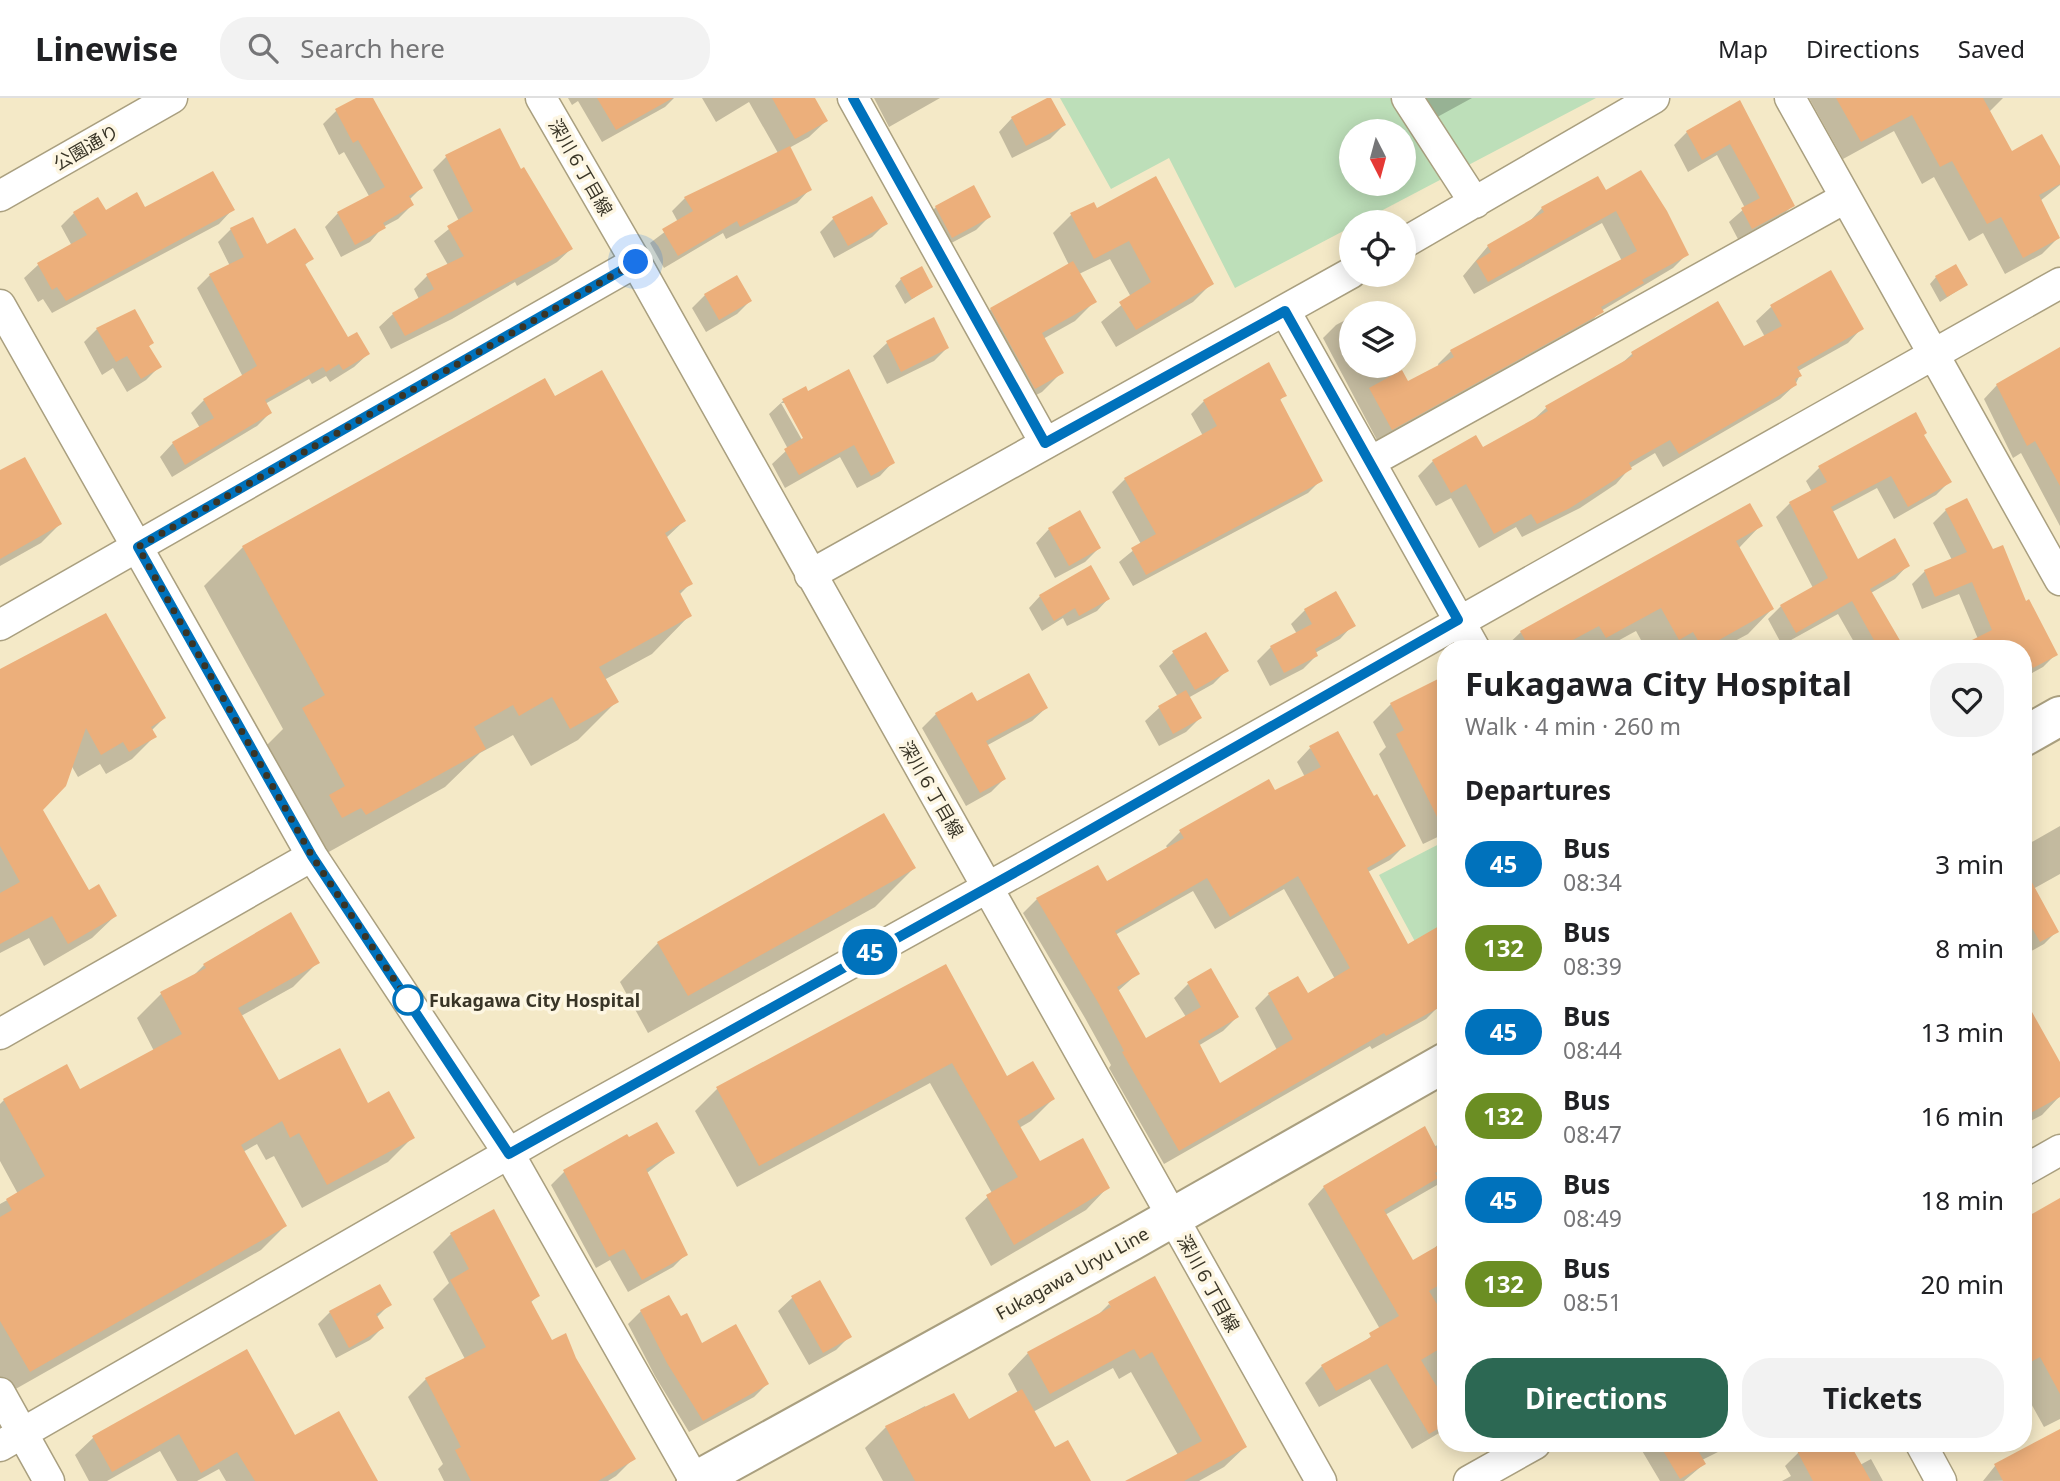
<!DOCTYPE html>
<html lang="en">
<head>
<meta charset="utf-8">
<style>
	:root { --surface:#fff; --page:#f2f2f2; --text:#202124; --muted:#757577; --line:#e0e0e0; --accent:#2c6853 }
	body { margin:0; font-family:"Noto Sans","Noto Sans JP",sans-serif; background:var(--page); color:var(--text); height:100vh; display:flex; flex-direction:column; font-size:26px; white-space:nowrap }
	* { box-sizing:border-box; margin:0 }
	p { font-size:23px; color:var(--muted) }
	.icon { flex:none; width:38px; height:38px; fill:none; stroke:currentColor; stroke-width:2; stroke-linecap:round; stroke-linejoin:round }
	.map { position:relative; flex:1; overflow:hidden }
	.sheet { position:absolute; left:1437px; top:542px; width:595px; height:812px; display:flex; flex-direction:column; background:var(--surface); border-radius:28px; box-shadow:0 4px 18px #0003 }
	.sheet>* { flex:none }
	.badge { padding:0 14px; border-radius:23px; font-size:24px; line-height:46px }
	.needle { width:46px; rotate:174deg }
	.controls { position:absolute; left:1339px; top:21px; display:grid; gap:14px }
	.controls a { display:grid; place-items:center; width:77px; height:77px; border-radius:50%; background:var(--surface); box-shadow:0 4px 18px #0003; font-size:35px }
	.you { position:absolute; width:35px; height:35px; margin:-18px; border:5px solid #fff; border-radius:50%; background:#1a73e8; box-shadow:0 0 0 10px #1a73e833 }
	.map>.badge { position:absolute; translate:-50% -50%; box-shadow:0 0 0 4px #fff }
	h2 { padding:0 28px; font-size:26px; line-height:63px }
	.round { display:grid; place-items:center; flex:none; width:74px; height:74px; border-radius:28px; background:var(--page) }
	.overview { display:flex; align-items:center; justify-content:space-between; height:119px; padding:0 28px }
	h1 { font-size:33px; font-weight:700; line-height:52px }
	.button { display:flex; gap:14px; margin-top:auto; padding:14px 28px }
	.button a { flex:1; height:80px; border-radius:28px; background:var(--accent); color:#fff; font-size:28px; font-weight:700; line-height:80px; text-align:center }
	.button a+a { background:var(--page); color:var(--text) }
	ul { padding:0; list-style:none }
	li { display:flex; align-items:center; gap:21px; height:84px; padding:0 28px }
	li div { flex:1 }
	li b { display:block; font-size:26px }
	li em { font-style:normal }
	li .badge { min-width:77px; font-weight:700; text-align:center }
	header { display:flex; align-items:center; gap:42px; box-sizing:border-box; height:98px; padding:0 35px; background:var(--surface); border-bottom:2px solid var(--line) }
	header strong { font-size:33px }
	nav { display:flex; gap:38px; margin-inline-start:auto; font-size:24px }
	.search { width:490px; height:63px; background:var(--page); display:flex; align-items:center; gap:18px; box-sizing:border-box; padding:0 24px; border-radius:28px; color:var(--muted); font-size:26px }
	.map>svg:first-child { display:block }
</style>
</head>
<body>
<header>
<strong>Linewise</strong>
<div class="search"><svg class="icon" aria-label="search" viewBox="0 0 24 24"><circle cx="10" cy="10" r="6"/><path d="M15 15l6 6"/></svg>Search here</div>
<nav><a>Map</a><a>Directions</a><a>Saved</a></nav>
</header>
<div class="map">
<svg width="2060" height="1383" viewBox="0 0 2060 1383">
	<rect width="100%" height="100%" fill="#f4e9c7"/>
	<path fill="#bddfb9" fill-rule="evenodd" d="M1060,0H1596L1360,124H1351V129L1235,190L1169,60L1111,91ZM1351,33H1404V86H1351Z
		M1445,743V899L1379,777Z"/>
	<path fill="#0003" fill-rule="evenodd" d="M360,0H371L421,90L409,102L412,107L398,121L383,129L370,144L341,159L325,129L338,115L369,98L344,54L339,57L323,26L337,12Z
		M568,0H674L665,9L602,44L578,3L572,7Z
		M702,0H813L826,23L809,39L789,50L810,91L797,105L726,141L723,135L664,170L650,145L678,124L672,113L685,100L778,55L749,4L716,24Z
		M874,0H940L889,29Z
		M1403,0H1472L1419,29Z
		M1809,0H2003L1989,14L2011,55L2060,71V87L2040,103L2059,139L2042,156L2005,176L1983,135L1969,143L1934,79L1922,86L1894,33L1843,61Z
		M1739,4L1793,107L1780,120L1739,143L1729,124L1745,110L1717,57L1688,74L1674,47L1687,34Z
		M1012,20L1064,27L1050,41L1012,60L999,34Z
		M446,59L520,73L571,151L557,164L517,188L515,184L452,221L391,251L379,229L393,216L419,201L414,191L427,178L448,167L434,143L459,123L433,72Z
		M1605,95L1686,157L1673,170L1601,213L1588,227L1378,344L1323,240L1336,227L1351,219V268H1397L1407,286L1439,269L1438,266L1451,253L1622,163L1602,125L1474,196L1463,178L1488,148L1529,124L1542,110Z
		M936,109L989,119L976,132L938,152L922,123Z
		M144,112H232L219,126L52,215L43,201L38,204L24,180L38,167L72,148L61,128L74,115Z
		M1096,112L1212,185L1193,204L1116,249L1101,224L1131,199L1110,161L1079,176L1094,204L1075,223L1043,241L1061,275L1042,294L1015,308L972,230L991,211L1069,167L1053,135L1071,117Z
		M833,121L885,126L872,139L834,160L820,134Z
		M231,131L266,148L311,161L304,168L347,242L368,256L354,269L330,284L326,278L312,286L309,281L265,306L270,315L257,328L172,379L160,359L173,345L200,330L191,315L204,302L243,279L197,190L210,177L230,168L218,144Z
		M1936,179L1966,187L1940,204L1930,186Z
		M901,181L931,188L905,206L895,188Z
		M705,197L750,203L737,216L706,234L692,210Z
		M1373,207L1378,215H1357Z
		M1771,209L1862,230L1848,245L1798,273L1800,277L1795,287L1780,301L1663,369L1655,355L1630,370L1616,386L1580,410L1522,439L1516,429L1479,450L1451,400L1436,408L1418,378L1433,363L1482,351L1532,323L1546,310L1620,267L1632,256L1743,250L1765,239L1756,223Z
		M933,221L947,250L934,263L887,286L873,258L887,245Z
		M97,231L152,245L148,249L159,269L146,282L127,294L113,270L102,277L84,244Z
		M2060,261V428L2021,355L2013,360L1984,301L1997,287Z
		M805,290L808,295L893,364L880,378L857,390L840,359L785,390L772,366L788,351L769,316L783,303ZM781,305H785L809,347L806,349Z
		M1285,297L1279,303L1321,382L1308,395L1133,488L1119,464L1141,446L1112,394L1125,381L1203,338L1191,316L1204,303Z
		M554,300L684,423L666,440L691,485L679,497L690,517L652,556L604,582L616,604L578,642L531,668L513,637L480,655L445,689L327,755L264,650L283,631L204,488L243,449Z
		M1922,338L1950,383L1936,397L1894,421L1877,390L1832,414L1858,463L1908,467L1895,481L1871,495L1903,551H1858L1838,516L1782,547L1768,521L1781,508L1813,490L1776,419L1790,405L1812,394L1806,383L1820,369Z
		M0,374L60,426L41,445L0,468Z
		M1946,412L2025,506L2056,556L2043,569L2023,580V551H1960L1978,541L1959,496L1922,511L1912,486L1925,473L1952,462L1933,425Z
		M1761,427L1738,451L1772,511L1748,536L1720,551H1646L1636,533L1603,551H1503L1521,534Z
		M1049,431L1099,450L1085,464L1055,480L1036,445Z
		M1040,498L1108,501L1097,513L1067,528L1063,520L1042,533L1029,510Z
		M1305,512L1353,527L1340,541L1315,555L1316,558L1303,571L1270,588L1257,563L1271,549L1297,536L1291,526Z
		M1205,536L1227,572L1213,586L1188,600L1200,620L1186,634L1159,648L1145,623L1159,610L1178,599L1159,568L1173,555Z
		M0,575L164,620L151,633L155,638L132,661L106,676L100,666L78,679L71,667L41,711L88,794L115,818L92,840L44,868L29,840L0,855Z
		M1440,582L1446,735L1423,746L1379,656L1386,649L1373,624L1391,606Z
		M971,597L976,605L1046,610L1032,623L986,648L1004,681L991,694L966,708L922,630L936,616Z
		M1310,650L1373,701L1404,748L1390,762L1368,774L1440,907L1426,921L1372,951L1370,948L1164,1066L1109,970L1111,967L1085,920L1023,815L1037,801L1097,769L1106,786L1168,751L1166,748L1180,734L1268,684L1275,695L1305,679L1297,664ZM1284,791L1335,881L1307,898L1269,896L1255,910L1277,952L1219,987L1198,948L1223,933L1237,919L1188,886L1174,900L1186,919L1146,942L1118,893L1137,876L1115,837L1193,793L1215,831Z
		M2060,728V776L2033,791L2057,833L2044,846L2026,856L2023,850V749Z
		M914,770L875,809L648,935L620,884L658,845Z
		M317,865L293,889L241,918L278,984L368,1007L412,1040L388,1064L302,1110L274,1058L266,1062L257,1046L243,1054L285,1128L261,1152L5,1297L0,1288V1106L18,1096L0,1063V1006L4,1002L80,993L154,953L137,920L161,896L192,879L204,867Z
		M945,868L1006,980L1053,1001L1031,1023L1019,1030L1039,1065L1108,1089L1086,1112L991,1168L965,1120L992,1095L930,985L737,1089L695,1013L717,991Z
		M2023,910L2060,968V998L2042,1017L2023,1027Z
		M1446,1044V1086L1444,1083L1385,1117L1413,1164L1434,1151L1446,1137V1331L1412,1351L1370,1281L1319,1309L1305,1285L1322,1268L1358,1249L1380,1231L1308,1106L1324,1089Z
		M672,1055L647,1075L686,1156L673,1169L628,1194L610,1162L596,1170L551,1087L564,1074Z
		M2060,1115V1321L2044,1329L2023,1291V1122Z
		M451,1136L538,1198L530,1205L552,1244L575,1261L634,1360L616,1378L608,1383H444L438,1371L443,1366L408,1299L426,1281L465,1261L433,1201L449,1185L433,1154Z
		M819,1184L850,1238L836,1252L809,1267L778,1213L792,1200Z
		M1109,1206L1245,1349L1224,1369L1199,1383H1128L1178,1357L1131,1274L1119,1281L1113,1270L1033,1314L1054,1352L1089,1383H883L865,1350L886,1329L925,1308L927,1312L968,1323L1018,1295L1008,1276L1028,1255L1095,1220Z
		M389,1207L376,1220L382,1230L370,1242L336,1260L318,1226L330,1214Z
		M641,1213L681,1221L701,1247L767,1286L754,1299L689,1334L655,1278L628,1226Z
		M246,1253L294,1340L376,1383H226L219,1371L197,1383H177L160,1353L107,1383H89L75,1357L93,1340Z
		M2060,1333V1382L1983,1383L1995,1368Z
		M1638,1346H1734L1702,1362L1704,1366L1684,1383H1660Z
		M1814,1346H1848L1860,1367L1871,1361L1883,1383H1782L1791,1378L1785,1368L1798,1355Z"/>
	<path fill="#ecaf7b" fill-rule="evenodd" d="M356,0H373L423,90L409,98L414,107L383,125L386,130L355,147L337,114L385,89L358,42L353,45L335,11Z
		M597,0H673L616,32Z
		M772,0H815L828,23L795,41Z
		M1047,0H1051L1066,27L1026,48L1011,19Z
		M1836,0H1983L2012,53L2042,36L2060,68V86L2039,97L2060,140L2023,160L2001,119L1987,126L1952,63L1940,69L1912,17L1861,44Z
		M1740,2L1795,108L1752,131L1741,110L1760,100L1730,46L1702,62L1686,33Z
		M500,30L521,71L524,69L573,151L405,238L392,215L434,191L426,176L464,158L447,128L473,113L445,57Z
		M790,48L812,92L740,129L737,123L678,158L662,131L693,113L684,99Z
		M1641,72L1667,113L1689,157L1642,182L1644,185L1601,209L1604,214L1392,332L1369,290L1402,272L1408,283L1454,259L1450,252L1637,153L1616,113L1488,184L1476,163L1491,154L1487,147L1544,114L1541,109L1598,78L1606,92Z
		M213,73L235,112L66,203L57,189L52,192L37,165L87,137L73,114L98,99L106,112L137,94L145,109Z
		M1156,78L1214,186L1136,232L1119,204L1151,184L1129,143L1094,161L1070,115L1094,104L1097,110Z
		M974,87L991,119L952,140L935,108Z
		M872,98L888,126L848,148L832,119Z
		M253,119L267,146L295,130L314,161L305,166L348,239L357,234L370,256L343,272L339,266L326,274L323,269L265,302L272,315L185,367L172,344L214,320L203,301L257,268L209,176L244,159L230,130Z
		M1073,163L1097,204L1042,235L1064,275L1035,291L990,210Z
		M1956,166L1968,187L1947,199L1935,178Z
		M922,168L933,189L912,201L900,180Z
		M1831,172L1864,231L1797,269L1802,278L1795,281L1797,287L1679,356L1670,342L1629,365L1632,371L1570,410L1537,426L1531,416L1494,436L1466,386L1451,395L1432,362L1476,337L1483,349L1548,313L1545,308L1633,258L1631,254L1718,203L1744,248L1782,228L1770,207Z
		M737,177L752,203L719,222L704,196Z
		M135,211L154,245L149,248L162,269L141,281L127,258L116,264L96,230Z
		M934,219L949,250L901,274L886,243Z
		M2060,249V388L2035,343L2027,348L1996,286Z
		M1269,264L1287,298L1280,301L1323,383L1146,477L1131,450L1156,436L1124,380L1217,328L1203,302Z
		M849,271L895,365L871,378L854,347L799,377L784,351L803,340L782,301L806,288L808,293Z
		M602,272L686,423L665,435L693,486L679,493L692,518L599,569L619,604L570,631L552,599L519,618L513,607L474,629L486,651L366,717L361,710L342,720L329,697L345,688L302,610L325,597L242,448L545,280L555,298Z
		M1916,314L1927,335L1924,337L1952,384L1908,409L1891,378L1831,409L1858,461L1895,440L1910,468L1870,491L1905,551H1879L1852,503L1796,535L1780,507L1828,480L1789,404L1827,384L1818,368Z
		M25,359L62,426L0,461V372Z
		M1967,400L1993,451L2003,447L2026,503L2029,501L2058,557L2033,570L2023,551H1954L1992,532L1972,484L1935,499L1924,472L1967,454L1945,411Z
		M1750,405L1763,428L1736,443L1774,511L1703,551L1693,534L1679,542L1661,510L1606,540L1599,528L1556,551H1530L1520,533Z
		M1080,412L1101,450L1069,468L1048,430Z
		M1091,467L1110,501L1079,518L1075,510L1054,523L1039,497Z
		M1336,493L1356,528L1315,551L1318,558L1284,575L1270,548L1312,526L1304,511Z
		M106,515L166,620L151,629L157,639L129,654L123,644L101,657L86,630L66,688L43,712L89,792L99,786L117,818L68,846L52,818L0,846V795L20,784L0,748V571Z
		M1206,534L1229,573L1195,592L1172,553Z
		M1029,575L1048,610L986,643L1006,681L980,695L935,615L972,594L977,603Z
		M1446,577V737L1396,636L1404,632L1390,605Z
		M1186,592L1202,620L1173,636L1158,608Z
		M1338,633L1374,698L1377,696L1406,748L1367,770L1408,846L1446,824V906L1386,938L1384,935L1179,1053L1122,954L1124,953L1099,906L1036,800L1098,767L1107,783L1184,740L1179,732L1269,681L1275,692L1321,669L1309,648ZM1298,778L1350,870L1308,895L1298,878L1268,895L1293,941L1220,985L1198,943L1239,919L1211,870L1187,884L1201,909L1146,940L1117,889L1140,876L1115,833L1207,780L1230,819Z
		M884,715L916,770L688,898L657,844Z
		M2023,768L2059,834L2040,844L2023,814Z
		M291,814L320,865L238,910L279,982L340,950L368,1005L389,993L415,1040L327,1087L299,1035L290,1040L282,1023L241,1047L287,1128L30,1274L0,1223V1119L12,1112L6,1101L45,1078L3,1001L67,966L80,991L182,936L160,894L206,870L203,866Z
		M946,866L1007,978L1033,963L1055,1001L1017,1023L1040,1063L1083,1040L1110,1090L1014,1147L986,1097L1018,1079L952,965L759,1068L716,989Z
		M2023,898L2060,964V999L2023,1019Z
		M657,1024L675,1055L646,1071L688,1157L642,1182L624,1151L609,1159L563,1072L627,1036L629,1039Z
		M1425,1028L1446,1069L1435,1075L1438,1080L1384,1112L1413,1162L1446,1143V1183L1429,1193L1446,1221V1247L1421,1262L1446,1304V1326L1429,1336L1387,1266L1336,1293L1321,1267L1371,1239L1369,1235L1399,1218L1323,1088Z
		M2060,1100V1296L2040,1259L2023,1268V1121Z
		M494,1111L540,1198L531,1203L552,1242L566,1235L576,1260L636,1361L598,1383H471L455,1352L461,1349L425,1280L486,1249L450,1182L469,1171L450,1135Z
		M1155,1178L1247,1349L1184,1383H1125L1202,1343L1152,1254L1140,1261L1134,1251L1050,1296L1027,1254L1111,1209L1108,1204Z
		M820,1182L852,1239L823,1255L791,1198Z
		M380,1186L392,1207L376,1216L384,1230L349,1250L329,1213Z
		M669,1197L681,1218L687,1215L702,1245L736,1226L769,1286L703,1323L667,1265L640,1212Z
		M247,1251L295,1337L339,1313L378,1383H255L237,1354L201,1375L179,1336L112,1374L92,1338Z
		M1022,1291L1055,1349L1068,1342L1091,1383H915L885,1328L954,1295L969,1321Z
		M2060,1331V1383H2003L1994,1366Z
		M1659,1346H1694L1706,1366L1680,1381Z
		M1811,1346H1850L1871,1383H1813L1797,1353Z"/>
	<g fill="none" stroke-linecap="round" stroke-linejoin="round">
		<defs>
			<path id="minor" d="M541,0L636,164L1321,1383
				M853,0L1045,345
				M1407,0L1475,105
				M1790,0L2060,482
				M0,98L172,0
				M1404,145L1654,0
				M0,207L312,758L509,1056L695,1383
				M1285,213L1475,551
				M1370,364L1845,100
				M810,477L1351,175
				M0,527L636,164
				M0,936L312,758
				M2023,1073L2060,1052
				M0,1295L49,1383
				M1921,1346L1941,1383
				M0,1348L551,1031L1030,766L2060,185
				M1469,1383L1535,1346"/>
			<path id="major" d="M2023,639L2060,618
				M696,1383L1131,1143L1446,964"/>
		</defs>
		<use href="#minor" stroke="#a99f7f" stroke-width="33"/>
		<use href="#major" stroke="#a99f7f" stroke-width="42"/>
		<use href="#minor" stroke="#fff" stroke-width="30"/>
		<use href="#major" stroke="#fff" stroke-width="38"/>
	</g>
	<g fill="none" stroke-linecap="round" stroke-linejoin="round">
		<defs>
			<path id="line" d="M636,164L138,449L312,758L509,1056L1030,766L1458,522L1285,213L1045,345L853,0"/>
		</defs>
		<use href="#line" stroke="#fff" stroke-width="16"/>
		<use href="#line" stroke="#0072bc" stroke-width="10"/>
		<path stroke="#393527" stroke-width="7" stroke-dasharray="0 12.6" d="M408,902L411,907L312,758L138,449L636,164"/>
	</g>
	<circle fill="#fff" stroke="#0072bc" stroke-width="3.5" cx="408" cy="902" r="14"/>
	<g text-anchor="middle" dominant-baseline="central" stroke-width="7" stroke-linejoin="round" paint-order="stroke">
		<g font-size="18" fill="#393527" stroke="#fdf6e2">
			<text transform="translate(86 49) rotate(-30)">公園通り</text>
			<text transform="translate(581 69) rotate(60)">深川６丁目線</text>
			<text transform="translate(932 691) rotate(60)">深川６丁目線</text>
			<text transform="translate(1072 1175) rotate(-29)">Fukagawa Uryu Line</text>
			<text transform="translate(1209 1185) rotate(61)">深川６丁目線</text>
		</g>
		<g font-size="18" font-weight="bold" fill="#393527" stroke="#fdf6e2" text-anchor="start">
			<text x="429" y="902">Fukagawa City Hospital</text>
		</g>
	</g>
</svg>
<div class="controls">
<a><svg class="needle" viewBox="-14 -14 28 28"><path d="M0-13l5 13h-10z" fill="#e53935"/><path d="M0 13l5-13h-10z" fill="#757577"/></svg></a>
<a><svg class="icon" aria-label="locate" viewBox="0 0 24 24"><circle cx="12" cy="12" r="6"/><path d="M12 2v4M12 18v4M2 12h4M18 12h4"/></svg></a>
<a><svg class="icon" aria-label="layers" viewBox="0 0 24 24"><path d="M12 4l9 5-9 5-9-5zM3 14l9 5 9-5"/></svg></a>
</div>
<div class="you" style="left:636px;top:164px"></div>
<b class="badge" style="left:870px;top:854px;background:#0072bc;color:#fff">45</b>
<section class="sheet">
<div class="overview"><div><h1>Fukagawa City Hospital</h1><p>Walk · 4 min · 260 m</p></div><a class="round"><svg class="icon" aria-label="heart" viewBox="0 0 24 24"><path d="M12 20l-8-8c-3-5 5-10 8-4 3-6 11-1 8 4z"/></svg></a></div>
<h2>Departures</h2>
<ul>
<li><span class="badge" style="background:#0072bc;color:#fff">45</span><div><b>Bus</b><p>08:34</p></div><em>3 min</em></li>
<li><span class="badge" style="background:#6b8e23;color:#fff">132</span><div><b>Bus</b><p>08:39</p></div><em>8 min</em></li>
<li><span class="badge" style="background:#0072bc;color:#fff">45</span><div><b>Bus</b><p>08:44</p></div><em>13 min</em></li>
<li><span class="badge" style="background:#6b8e23;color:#fff">132</span><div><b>Bus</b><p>08:47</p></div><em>16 min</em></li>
<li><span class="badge" style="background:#0072bc;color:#fff">45</span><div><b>Bus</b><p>08:49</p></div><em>18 min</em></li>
<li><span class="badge" style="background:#6b8e23;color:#fff">132</span><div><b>Bus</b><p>08:51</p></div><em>20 min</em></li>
</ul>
<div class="button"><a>Directions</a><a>Tickets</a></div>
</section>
</div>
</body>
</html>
